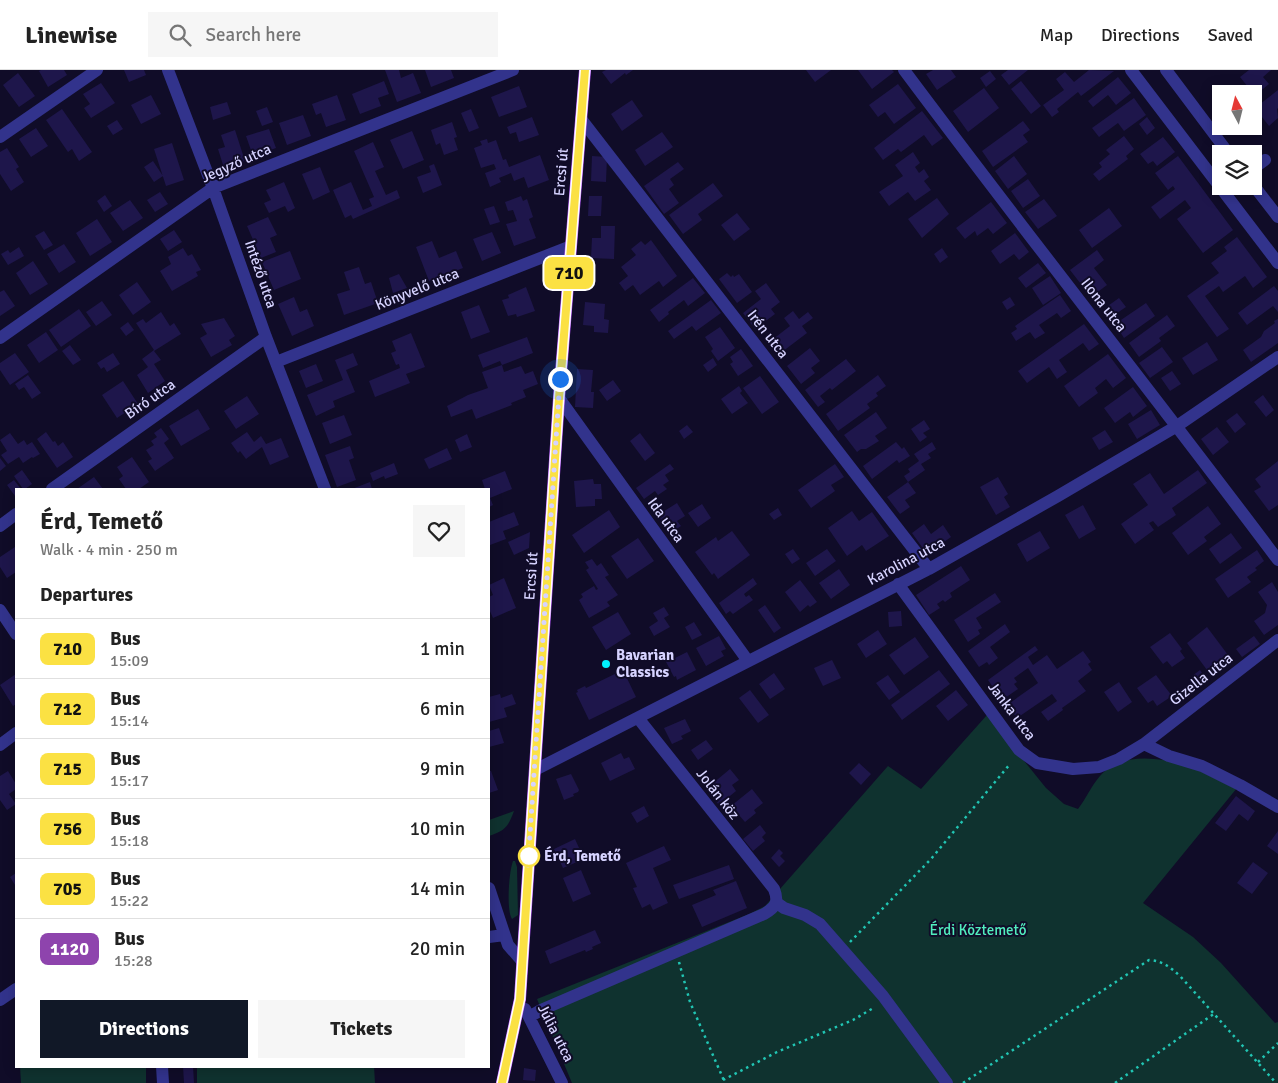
<!DOCTYPE html>
<html lang="en">
<head>
<meta charset="utf-8">
<style>
	:root { --surface:#fff; --page:#f6f6f6; --text:#222; --muted:#767676; --line:#e0e0e0; --accent:#111827 }
	body { margin:0; font-family:Signika,sans-serif; background:var(--page); color:var(--text); height:100vh; display:flex; flex-direction:column; font-size:19px; white-space:nowrap }
	* { box-sizing:border-box; margin:0 }
	p { font-size:16px; color:var(--muted) }
	.icon { flex:none; width:28px; height:28px; fill:none; stroke:currentColor; stroke-width:2; stroke-linecap:round; stroke-linejoin:round }
	.map { position:relative; flex:1; overflow:hidden }
	.drawer { position:absolute; left:15px; top:418px; width:475px; height:580px; display:flex; flex-direction:column; background:var(--surface); border-radius:0px; box-shadow:0 2px 12px #0003 }
	.drawer>* { flex:none }
	.badge { padding:0 10px; border-radius:8px; font-size:18px; line-height:32px }
	.needle { width:32px; rotate:353deg }
	.fabs { position:absolute; left:1212px; top:15px; display:grid; gap:10px }
	.fabs a { display:grid; place-items:center; width:50px; height:50px; border-radius:0px; background:var(--surface); box-shadow:0 2px 12px #0003; font-size:25px }
	.you { position:absolute; width:25px; height:25px; margin:-12px; border:4px solid #fff; border-radius:50%; background:#1a73e8; box-shadow:0 0 0 8px #1a73e833 }
	.map>.badge { position:absolute; translate:-50% -50%; box-shadow:0 0 0 2px #fff }
	h2 { padding:0 25px; font-size:19px; line-height:45px }
	.round { display:grid; place-items:center; flex:none; width:52px; height:52px; border-radius:0px; background:var(--page) }
	.summary { display:flex; align-items:center; justify-content:space-between; height:85px; padding:0 25px }
	h1 { font-size:24px; font-weight:700; line-height:38px }
	.button { display:flex; gap:10px; margin-top:auto; padding:10px 25px }
	.button a { flex:1; height:58px; border-radius:0px; background:var(--accent); color:#fff; font-size:20px; font-weight:700; line-height:58px; text-align:center }
	.button a+a { background:var(--page); color:var(--text) }
	ul { padding:0; list-style:none }
	li { display:flex; align-items:center; gap:15px; height:60px; padding:0 25px; border-top:1px solid var(--line) }
	li div { flex:1 }
	li b { display:block; font-size:19px }
	li em { font-style:normal }
	li .badge { min-width:55px; font-weight:700; text-align:center }
	header { display:flex; align-items:center; gap:30px; box-sizing:border-box; height:70px; padding:0 25px; background:var(--surface); border-bottom:1px solid var(--line) }
	header strong { font-size:24px }
	nav { display:flex; gap:28px; margin-inline-start:auto; font-size:18px }
	.search { width:350px; height:45px; background:var(--page); display:flex; align-items:center; gap:12px; box-sizing:border-box; padding:0 18px; border-radius:0px; color:var(--muted); font-size:19px }
	.map>svg:first-child { display:block }
</style>
</head>
<body>
<header>
<strong>Linewise</strong>
<div class="search"><svg class="icon" aria-label="search" viewBox="0 0 24 24"><circle cx="10" cy="10" r="6"/><path d="M15 15l6 6"/></svg>Search here</div>
<nav><a>Map</a><a>Directions</a><a>Saved</a></nav>
</header>
<div class="map">
<svg width="1278" height="1013" viewBox="0 0 1278 1013">
	<rect width="100%" height="100%" fill="#100c28"/>
	<path fill="#0f322f" d="M987,645L1046,718L1064,734L1078,739C1086,729 1091,716 1100,706C1124,679 1168,689 1199,699C1212,703 1225,712 1237,718L1143,833L1193,867L1221,893L1275,953L1278,952V1013H572L537,929L749,844L765,836L888,696L921,719Z
		M514,741C508,757 505,761 489,766V750Z
		M513,791H515L517,797L518,845L512,849C506,840 509,801 513,791Z
		M20,996H146V1013H21Z
		M197,996H374L375,1013H197Z"/>
	<path fill="#1e164b" d="M41,0H64L67,5L48,17L39,1Z
		M124,0H144L146,5L129,12Z
		M385,0H399L401,8L413,3L421,23L397,32Z
		M425,0H451L454,8L431,17Z
		M606,0H633L626,5L625,3L611,14L602,2Z
		M806,0H831L815,12Z
		M858,0H892L894,2L872,19Z
		M933,0H951L956,7L937,20L926,4Z
		M1008,0H1028L1009,15L1001,5Z
		M1089,0L1114,1L1081,26L1078,22L1057,39L1059,42L1052,47L1043,35L1064,20L1056,9L1065,2L1074,12Z
		M1249,0H1271L1263,7L1269,14L1258,23L1255,20L1252,22L1240,7Z
		M990,1L996,9L986,17L980,8Z
		M18,3L35,26L19,37L3,15Z
		M1118,7L1131,23L1116,35L1108,25L1093,37L1088,31Z
		M384,11L389,24L378,28L381,36L360,44L352,24Z
		M1021,11L1041,36L1031,44L1011,19Z
		M101,13L115,33L91,48L84,38L90,34L83,24Z
		M898,14L916,38L894,54L885,42L878,47L869,35Z
		M519,16L527,37L499,47L491,27Z
		M984,18L999,38L968,62L953,41Z
		M1278,20V38L1277,39L1278,48L1269,56L1255,38Z
		M151,25L161,44L141,54L131,35Z
		M337,25L346,50L326,57L321,43L316,45L312,34Z
		M1134,28L1146,45L1124,61L1118,53L1099,67L1092,58Z
		M632,30L643,46L622,61L611,44Z
		M227,32L231,44L213,50L210,37Z
		M267,37L273,52L262,56L256,41Z
		M62,39L92,82L79,91L72,79L68,82L46,50Z
		M471,39L479,58L469,62L461,43Z
		M922,41L943,68L932,76L924,65L901,82L898,79L883,90L874,78Z
		M303,45L311,66L287,75L279,53Z
		M532,47L539,65L519,72L516,62L510,64L507,57Z
		M1147,47L1155,58L1147,65L1139,54Z
		M117,50L123,59L113,65L107,56Z
		M1023,51L1030,60L1023,65L1028,72L993,97L982,81Z
		M452,52L457,67L454,68L458,80L444,85L440,73L436,75L431,60Z
		M36,58L48,76L31,87L19,69Z
		M269,59L276,78L253,86L246,66Z
		M235,60L245,91L224,98L218,79L225,77L221,65Z
		M412,61L424,90L403,99L390,70Z
		M662,62L673,77L645,96L635,80Z
		M1124,66L1134,79L1126,86L1128,89L1099,111L1093,104L1102,97L1099,93L1110,84L1106,80Z
		M1163,67L1175,82L1157,96L1153,91L1148,94L1140,84Z
		M487,69L488,73L496,70L503,90L506,89L509,97L540,85L549,110L528,118L524,107L514,111L511,103L499,108L501,112L490,117L485,103L496,99L494,94L481,98L474,78L482,75L480,71Z
		M373,72L384,97L375,101L386,125L397,120L400,128L353,149L351,145L345,148L333,120L351,112L363,140L372,136L369,129L374,127L354,81Z
		M172,73L184,110L166,116L154,79Z
		M7,78L19,97L16,99L24,112L11,121L0,104V82Z
		M913,82L920,93L915,97L919,103L924,99L929,107L924,111L931,120L915,131L908,122L889,136L879,122L903,106L895,95Z
		M592,86L607,87L606,112L591,111Z
		M1014,86L1027,104L1008,119L995,101Z
		M1178,86L1233,160L1203,183L1177,149L1191,138L1185,130L1160,149L1151,137L1175,119L1173,116L1168,120L1155,103Z
		M153,91L163,106L154,112L144,97Z
		M678,92L684,99L670,109L674,115L669,119L679,133L664,144L644,116Z
		M434,94L442,115L423,123L417,107L431,102L429,96Z
		M320,97L330,122L313,130L302,104Z
		M1028,109L1040,126L1023,138L1011,121Z
		M284,112L295,138L288,142L285,136L269,143L264,133L271,130L266,120Z
		M713,113L723,126L698,144L702,150L683,164L669,145Z
		M160,122L168,134L155,142L147,130Z
		M105,125L112,136L104,142L97,131Z
		M521,126L523,131L527,129L533,147L529,149L536,168L514,176L506,154L517,151L513,140L508,141L505,132Z
		M589,126H602L601,146H588Z
		M937,128L949,144L922,168L908,149Z
		M1044,129L1057,146L1038,159L1025,142Z
		M130,130L143,148L123,161L110,143Z
		M991,132L1007,153L993,164L988,158L977,166L975,161L965,169L956,158Z
		M494,136L500,152L490,155L484,139Z
		M1109,138L1122,156L1092,178L1079,160Z
		M737,143L750,159L734,171L721,155Z
		M268,147L277,165L270,168L276,182L261,188L247,156Z
		M97,149L112,172L90,186L76,163Z
		M601,156H615L614,189L591,188L592,168H601Z
		M174,160L182,172L168,181L160,169Z
		M44,161L53,175L44,180L35,166Z
		M492,162L501,183L482,191L473,169Z
		M1015,163L1029,182L1019,190L1014,184L1000,194L991,181Z
		M1237,167L1267,207L1253,218L1245,206L1223,222L1219,216L1205,226L1229,259L1217,267L1187,226L1219,203L1211,193L1227,181L1224,177Z
		M651,170L677,206L663,217L659,211L640,225L633,215L625,221L619,213L628,206L621,197L636,185L631,179L641,171L645,175Z
		M432,171L439,188L456,181L463,198L429,211L416,177Z
		M64,174L76,192L59,203L47,184Z
		M19,177L24,186L8,195L1,184L8,180L10,183Z
		M183,178L188,186L192,184L201,200L196,202L198,206L172,221L160,201L171,194L168,187Z
		M942,178L948,187L940,193L934,184Z
		M1097,180L1104,190L1094,198L1107,215L1091,227L1070,200Z
		M290,181L301,209L274,220L262,192Z
		M33,191L48,214L30,225L16,203Z
		M1038,193L1046,203L1026,218L1018,208Z
		M359,197L365,214L371,212L378,233L344,245L337,224L350,220L344,202Z
		M727,203L731,207L733,205L734,207L739,204L752,222L737,233L719,209Z
		M399,204L407,218L393,223L389,208Z
		M1050,206L1061,223L1043,235L1032,218Z
		M693,208L705,223L688,236L684,230L668,242L669,244L659,252L650,240Z
		M137,212L151,232L133,245L119,225Z
		M766,213L780,232L771,239L775,244L755,259L743,243L761,229L755,221Z
		M1274,216L1278,221V242L1273,236L1247,255L1238,243Z
		M526,217L535,241L517,247L516,244L508,246L502,230L509,228L508,225Z
		M4,220L15,236L0,246V222Z
		M1060,225L1071,241L1061,248L1057,243L1039,255L1045,263L1035,269L1030,262L1016,271L1011,263L1017,259L1015,256Z
		M294,227L300,242L307,239L314,256L292,266L278,234Z
		M1010,227L1015,235L1007,240L1002,232Z
		M1119,228L1126,237L1111,247L1105,238Z
		M711,230L721,243L696,261L692,256L674,269L668,261Z
		M102,231L112,245L96,256L86,242Z
		M585,232L605,234L604,249L609,250L608,263L594,262V256L583,255Z
		M1146,233L1155,246L1124,268L1115,254Z
		M479,235L490,262L471,269L461,242Z
		M79,239L91,256L61,277L49,260Z
		M793,241L799,249L808,242L813,248L802,256L807,263L778,285L768,273L790,256L784,248Z
		M161,242L170,256L174,253L181,264L154,281L161,290L154,294L165,311L148,323L137,305L148,297L142,289L154,280L136,253L143,249L146,253Z
		M1167,245L1175,256L1159,268L1161,271L1139,287L1129,273Z
		M224,248L235,266L229,270L232,275L211,287L200,268L207,264L201,254Z
		M1278,249V273L1251,292L1243,280L1261,267L1264,261L1275,253L1274,251Z
		M128,252L134,260L126,266L120,258Z
		M1084,254L1099,274L1089,281L1083,273L1059,290L1067,302L1057,309L1049,297L1027,313L1018,301Z
		M720,257L735,278L718,291L711,281L713,279L705,267Z
		M46,262L58,280L39,293L27,275Z
		M411,263L425,297L406,304L410,313L375,327L369,311L400,298L399,294L396,295L391,283L396,281L392,271Z
		M527,267L533,283L502,295L504,302L521,296L525,304L533,301L538,314L523,320L526,327L511,333L512,335L476,349L472,339L451,347L447,336L468,325L488,318L482,302L502,295L500,291L483,298L478,285Z
		M1207,272L1218,290L1193,305L1182,288Z
		M70,275L81,290L73,295L62,281Z
		M1162,277L1173,292L1150,308L1139,293Z
		M810,278L820,291L811,298L815,303L801,314L787,296Z
		M741,279L753,296L738,306L730,294L733,292L730,287Z
		M15,283L29,302L10,315L0,300V293Z
		M113,283L120,294L107,302L104,297L101,299L97,293Z
		M353,283L358,295L346,300L355,322L333,331L335,337L316,346L307,325L343,310L335,290Z
		M1108,284L1126,308L1113,318L1106,309L1095,318L1098,323L1079,337L1064,316Z
		M713,288L717,295L708,302L703,295Z
		M846,289L856,301L832,320L830,318L820,326L825,332L818,337L805,320Z
		M316,294L323,311L306,318L299,301Z
		M577,299L593,300L591,322H594L593,338L575,337Z
		M1172,301L1181,314L1170,321L1161,308Z
		M28,305L41,323L32,329L24,317L19,320L15,314Z
		M878,305L886,316L876,323L878,326L867,334L870,338L838,361L826,344Z
		M760,306L779,332L762,344L743,318Z
		M613,310L621,321L607,331L599,320Z
		M123,311L138,334L117,348L102,325Z
		M739,316L742,321L740,323L748,333L732,344L721,329Z
		M1133,317L1147,336L1133,347L1130,342L1115,353L1104,338Z
		M1263,325L1274,340L1266,347L1254,332Z
		M247,326L259,344L236,359L224,341Z
		M198,339L210,359L181,376L169,356Z
		M1151,340L1160,355L1137,369L1128,354Z
		M876,342L887,358L875,366L879,371L866,379H861L857,382L844,365Z
		M1237,343L1246,354L1235,363L1226,351Z
		M344,345L352,365L330,374L322,353Z
		M924,350L930,359L923,363L927,367L920,372L911,359Z
		M687,355L693,362L684,369L679,361Z
		M1217,357L1229,372L1213,385L1201,369Z
		M161,358L169,369L164,373L174,388L155,401L148,391L152,389L146,380L154,375L151,371L157,367L154,363Z
		M1105,360L1113,372L1099,380L1092,368Z
		M46,362L53,372L55,371L58,376L63,372L73,387L57,398L37,369Z
		M247,362L254,372L261,366L266,374L281,368L289,387L270,395L262,377L246,389L240,381L238,383L231,373Z
		M10,363L18,374L24,370L27,375L32,372L40,384L33,388L32,387L23,393L19,387L8,394L1,385L7,381L0,370Z
		M640,363L655,383L645,391L630,371Z
		M467,364L472,377L460,382L455,370Z
		M896,372L902,379L904,377L910,386L899,393L897,390L872,409L863,396Z
		M932,372L936,379L928,384L931,388L921,394L925,400L908,412L904,406L910,402L908,399L919,391L914,384Z
		M350,376L354,388L349,390L356,410L337,417L325,385Z
		M447,378L452,389L429,399L424,389Z
		M132,387L149,412L139,419H126L119,409L123,406L117,397Z
		M0,388L6,396L0,401Z
		M1278,391V435L1269,441L1254,421L1261,417L1255,409Z
		M394,393L398,404L385,409L384,406L373,411L370,403Z
		M670,394L674,399L665,405L669,411L663,415L667,419L658,425L655,421L644,429L636,418Z
		M835,394L844,407L831,415L835,421L811,438L798,420Z
		M22,400L32,414L25,419H23L14,406Z
		M1198,400L1207,413L1172,438L1176,445L1158,457L1153,451L1149,453L1154,460L1135,474L1121,454L1148,435L1133,414L1150,403L1164,424Z
		M505,401L512,419L490,428L493,435L489,437V419H485L482,410Z
		M94,407L103,419H77Z
		M998,407L1008,424L1004,427L1010,437L996,445L980,417Z
		M593,409L594,414H601L602,429H595V436L576,437L574,411Z
		M14,410L21,419H16L15,426L7,415Z
		M370,412L372,419H352Z
		M908,412L916,423L905,430L910,437L900,444L887,427Z
		M677,433L685,446L677,451L681,456L669,464L658,445Z
		M702,434L711,448L698,457L688,443Z
		M1083,435L1096,459L1079,469L1065,445Z
		M1208,436L1221,454L1204,467L1207,471L1188,485L1172,463Z
		M778,438L782,445L774,450L769,444Z
		M609,440L620,457L584,483L572,465Z
		M852,441L859,451L872,442L889,466L866,481L862,475L847,486L828,458Z
		M514,442L519,455L503,461L506,469L490,475L489,471V452Z
		M924,454L931,464L943,455L951,467L927,484L912,463Z
		M732,461L750,485L718,509L714,503L712,505L695,482L716,467L718,471Z
		M1040,461L1050,478L1027,492L1017,474Z
		M530,462L529,478L514,485L508,472Z
		M1231,463L1242,478L1220,494L1209,479Z
		M638,468L654,491L627,509L611,486Z
		M15,477L16,502L7,508L0,497V487Z
		M793,479L800,489L792,494L785,484Z
		M827,479L836,491L815,506L806,493Z
		M1257,480L1264,491L1255,498L1257,500L1247,507L1251,512L1228,528L1215,509Z
		M592,489L597,496L601,493L609,505L605,507L618,525L607,532L610,536L589,548L579,530L583,527L581,524L594,516L596,520L598,519L586,500L589,498L585,492Z
		M961,496L970,510L950,523L952,527L945,532L943,530L937,534L940,538L929,545L916,525Z
		M839,499L850,515L831,529L819,513Z
		M504,508L516,538L493,548L489,539V527L493,525L489,515Z
		M753,508L757,514L744,524L746,527L749,525L753,530L733,544L730,541L726,544L719,533Z
		M800,510L817,532L810,537L808,535L800,542L785,522Z
		M1272,512L1278,522V555L1264,565L1254,551L1265,543L1267,535L1258,522Z
		M995,523L1001,532L976,548L982,558L978,560L980,564L968,572L954,550Z
		M765,535L781,558L774,563L758,540Z
		M664,537L669,545L664,548L670,557L654,566L649,557L658,551L653,543Z
		M901,541L902,556L889,557L888,542Z
		M618,542L631,564L606,580L592,557Z
		M694,552L702,565L692,570L685,557Z
		M1005,554L1010,562L990,577L998,588L989,595L987,592L979,597L968,581Z
		M1207,557L1228,585L1207,600L1187,573Z
		M878,560L887,574L866,588L857,574Z
		M1170,563L1182,579L1180,581L1185,588L1172,597L1167,591L1163,594L1150,577Z
		M719,566L726,579L721,581L724,586L706,596L696,578Z
		M1254,566L1260,574L1242,587L1236,579Z
		M915,567L929,587L904,605L889,585Z
		M1035,576L1038,580L1028,587L1033,595L1047,585L1057,599L1083,581L1091,592L1088,594L1092,600L1078,611L1086,621L1062,638L1063,640L1048,651L1041,642L1057,631L1052,624L1017,648L1007,635L1038,613L1028,598L1014,608L1017,612L1014,614L1018,619L1002,630L988,610Z
		M687,582L696,600L677,610L676,606L674,607L665,590L672,587L673,589Z
		M832,590L841,608L823,616L814,598Z
		M623,600L636,627L589,650L576,623L578,622L577,620L585,616L586,618Z
		M939,600L950,614L902,650L891,635Z
		M1200,600L1207,610L1199,616L1192,606Z
		M774,603L785,619L770,629L759,614Z
		M16,604V634L13,636L0,615Z
		M888,605L900,622L889,630L876,613Z
		M1156,605L1172,626L1157,636L1153,630L1148,633L1137,618Z
		M1119,612L1132,632L1118,642L1104,622Z
		M750,620L769,645L758,653L739,628Z
		M956,620L968,635L948,651L936,636Z
		M500,624L501,628L512,624L516,634L504,638L507,647L489,652V627Z
		M685,649L691,661L681,666L683,669L672,674L664,658Z
		M499,658L504,673L489,677V661Z
		M706,670L713,679L698,690L691,680Z
		M621,683L624,689L629,687L635,699L610,711L601,693Z
		M859,693L871,704L861,715L849,703Z
		M730,699L739,710L732,715L736,721L719,735L706,719Z
		M8,701L16,714V719L9,724L16,734L7,740L0,730V706Z
		M489,701H491L498,720L489,723Z
		M571,704L579,720L578,722L573,724L574,726L564,730L556,709Z
		M752,719L763,733L754,740L756,743L745,752L731,736Z
		M1236,726L1255,741L1248,751L1239,744L1226,761L1215,753Z
		M644,736L649,746L637,753L631,743Z
		M760,755L766,763L762,767L765,771L753,781L743,769Z
		M1278,761V784L1267,776Z
		M575,769L584,789L563,798L554,779Z
		M664,776L671,790L653,798L668,833L653,840L650,834L642,838L633,818L637,817L626,793Z
		M779,779L783,783L780,786L785,791L779,797L771,788Z
		M1253,792L1268,803L1252,824L1237,813Z
		M729,795L734,809L679,829L673,815Z
		M581,800L591,824L573,832L563,808Z
		M16,803V814L15,815L10,807Z
		M736,811L747,838L702,857L692,835L716,825L713,820Z
		M595,860L601,873L592,877L593,879L586,882L585,880L550,894L545,881Z
		M183,996H193L194,1013H184Z
		M524,998L536,1000L535,1011L523,1010Z"/>
	<g fill="none" stroke-linecap="round" stroke-linejoin="round">
		<path stroke="#21c5b3" stroke-width="2.5" stroke-dasharray="2.5 4" stroke-linecap="butt" d="M850,872L931,789L1010,694
			M679,892L690,932L725,1013
			M1258,992L1278,973
			M723,1010L777,982L853,950L875,937
			M963,1013L1149,890C1163,891 1170,897 1180,906L1276,1013
			M1115,1013L1215,943"/>
		<path stroke="#32338c" stroke-width="12" d="M168,0L213,118L266,267L325,419
			M904,0C1027,165 1155,326 1278,490
			M1131,0L1278,193
			M1166,0L1229,84
			M581,49L929,499
			M0,67L97,0
			M1254,98L1265,90
			M1254,116L1278,147
			M0,268L213,118L513,0
			M276,292L571,176
			M559,328L748,591
			M52,419L266,267
			M0,456L16,444
			M898,514L1019,680L1037,693L1073,699L1099,697L1119,689L1144,674L1169,686L1202,696L1240,715L1278,737
			M0,540L16,564
			M1144,674L1278,570
			M0,675L16,663
			M535,700L929,499L1058,426L1177,356L1278,287
			M489,818L508,875L522,891
			M777,833L784,838L805,845L820,854L883,926L947,1013
			M489,867L504,865
			M0,930L16,919
			M525,939L562,1013
			M529,947L541,940L764,844C776,837 779,832 774,819L638,648
			M162,996L163,1013"/>
		<path stroke="#b95aff" stroke-width="12" d="M502,1013L520,929L559,328L585,0"/>
	</g>
	<g fill="none" stroke-linecap="round" stroke-linejoin="round">
		<defs>
			<path id="line" d="M502,1013L520,929L559,328L585,0"/>
		</defs>
		<use href="#line" stroke="#fff" stroke-width="11"/>
		<use href="#line" stroke="#fbe143" stroke-width="8"/>
		<path stroke="#d6d3ff" stroke-width="5" stroke-dasharray="0 9" d="M529,786L528,795L560,309"/>
	</g>
	<circle fill="#00f1fe" stroke="#100c28" stroke-width="2" cx="606" cy="594" r="5"/>
	<circle fill="#fff" stroke="#fbe143" stroke-width="2.5" cx="529" cy="786" r="10"/>
	<g text-anchor="middle" dominant-baseline="central" stroke-width="4" stroke-linejoin="round" paint-order="stroke">
		<g font-size="15" fill="#d6d3ff" stroke="#100c28">
			<text transform="translate(236 93) rotate(-24)">Jegyző utca</text>
			<text transform="translate(561 102) rotate(-85)">Ercsi út</text>
			<text transform="translate(261 204) rotate(71)">Intéző utca</text>
			<text transform="translate(417 219) rotate(-22)">Könyvelő utca</text>
			<text transform="translate(1104 235) rotate(52)">Ilona utca</text>
			<text transform="translate(768 264) rotate(52)">Irén utca</text>
			<text transform="translate(150 329) rotate(-35)">Bíró utca</text>
			<text transform="translate(666 450) rotate(54)">Ida utca</text>
			<text transform="translate(906 491) rotate(-28)">Karolina utca</text>
			<text transform="translate(531 506) rotate(-86)">Ercsi út</text>
			<text transform="translate(1201 609) rotate(-38)">Gizella utca</text>
			<text transform="translate(1012 641) rotate(53)">Janka utca</text>
			<text transform="translate(718 724) rotate(52)">Jolán köz</text>
			<text transform="translate(556 963) rotate(63)">Júlia utca</text>
		</g>
		<g font-size="15" font-weight="bold" fill="#d6d3ff" stroke="#100c28" text-anchor="start">
			<text x="616" y="585">Bavarian<tspan x="616" dy="17">Classics</tspan></text>
		</g>
		<g font-size="15" font-weight="bold" fill="#d6d3ff" stroke="#100c28" text-anchor="start">
			<text x="544" y="786">Érd, Temető</text>
		</g>
		<g font-size="15" fill="#51edbe" stroke="#100c28">
			<text x="978" y="860">Érdi Köztemető</text>
		</g>
	</g>
</svg>
<div class="fabs">
<a><svg class="needle" viewBox="-14 -14 28 28"><path d="M0-13l5 13h-10z" fill="#e53935"/><path d="M0 13l5-13h-10z" fill="#767676"/></svg></a>
<a><svg class="icon" aria-label="layers" viewBox="0 0 24 24"><path d="M12 4l9 5-9 5-9-5zM3 14l9 5 9-5"/></svg></a>
</div>
<div class="you" style="left:560px;top:309px"></div>
<b class="badge" style="left:569px;top:203px;background:#fbe143;color:#111">710</b>
<section class="drawer">
<div class="summary"><div><h1>Érd, Temető</h1><p>Walk · 4 min · 250 m</p></div><a class="round"><svg class="icon" aria-label="heart" viewBox="0 0 24 24"><path d="M12 20l-8-8c-3-5 5-10 8-4 3-6 11-1 8 4z"/></svg></a></div>
<h2>Departures</h2>
<ul>
<li><span class="badge" style="background:#fbe143;color:#111">710</span><div><b>Bus</b><p>15:09</p></div><em>1 min</em></li>
<li><span class="badge" style="background:#fbe143;color:#111">712</span><div><b>Bus</b><p>15:14</p></div><em>6 min</em></li>
<li><span class="badge" style="background:#fbe143;color:#111">715</span><div><b>Bus</b><p>15:17</p></div><em>9 min</em></li>
<li><span class="badge" style="background:#fbe143;color:#111">756</span><div><b>Bus</b><p>15:18</p></div><em>10 min</em></li>
<li><span class="badge" style="background:#fbe143;color:#111">705</span><div><b>Bus</b><p>15:22</p></div><em>14 min</em></li>
<li><span class="badge" style="background:#8e44ad;color:#fff">1120</span><div><b>Bus</b><p>15:28</p></div><em>20 min</em></li>
</ul>
<div class="button"><a>Directions</a><a>Tickets</a></div>
</section>
</div>
</body>
</html>
